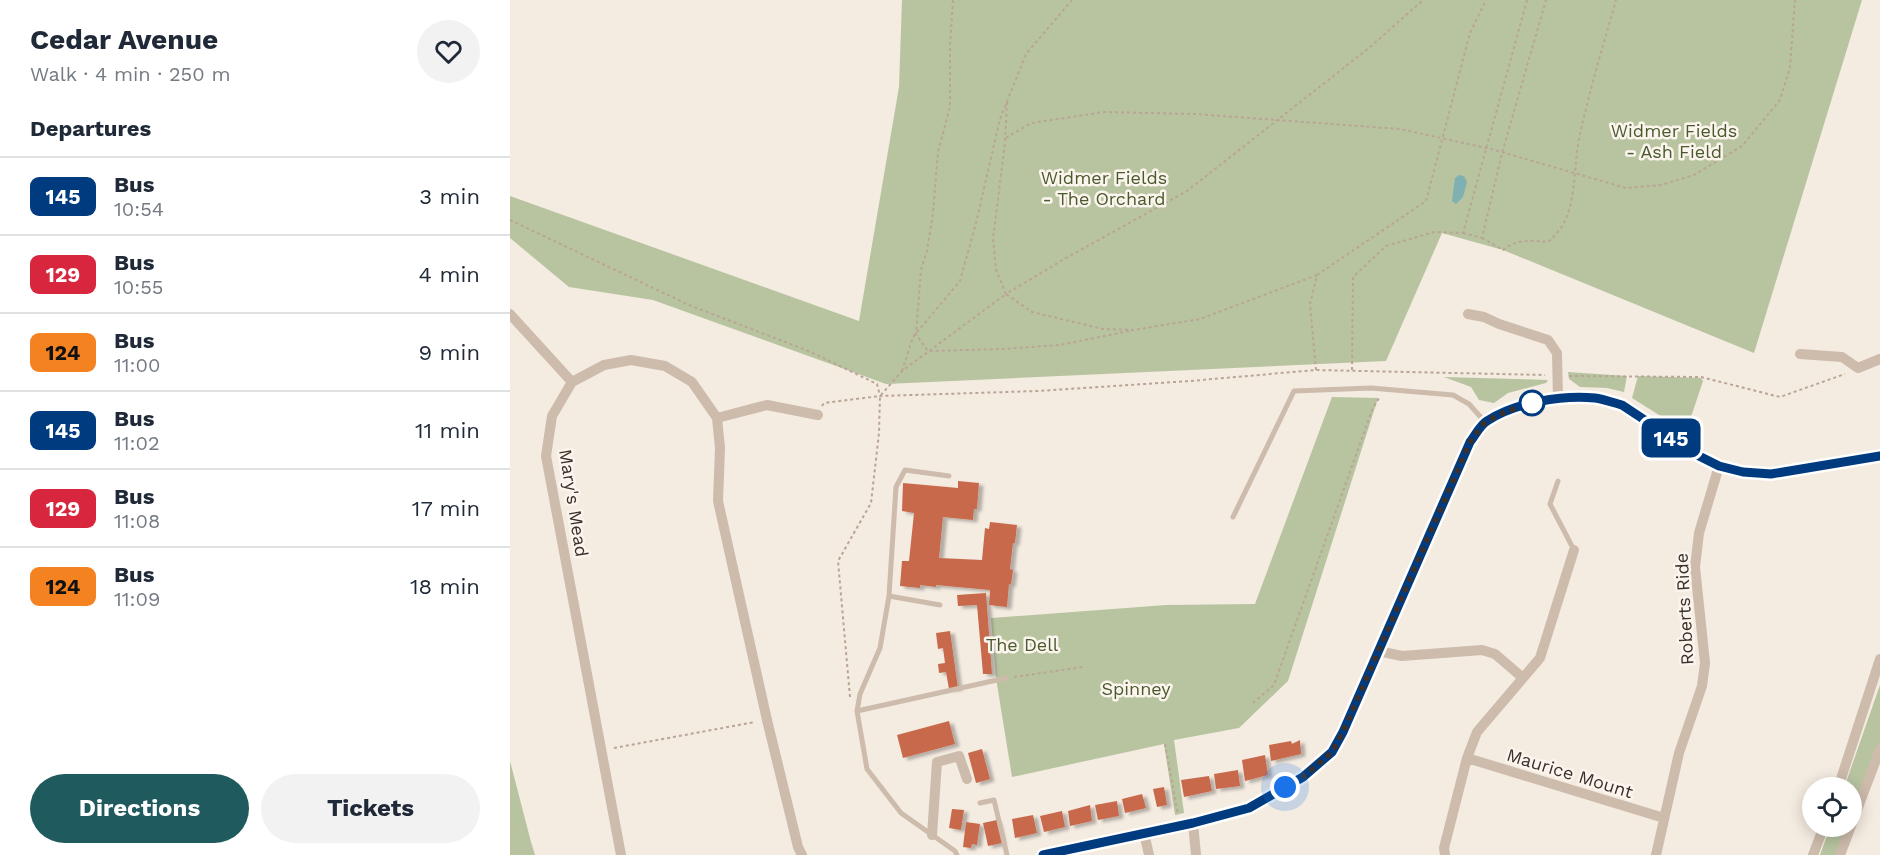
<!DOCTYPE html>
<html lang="en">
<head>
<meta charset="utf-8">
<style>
	:root { --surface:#fff; --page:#f2f2f3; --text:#1f2937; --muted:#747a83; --line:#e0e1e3; --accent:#1f5a5e }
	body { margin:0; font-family:"Work Sans",sans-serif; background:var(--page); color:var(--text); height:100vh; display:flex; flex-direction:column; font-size:22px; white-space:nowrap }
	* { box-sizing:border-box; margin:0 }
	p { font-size:20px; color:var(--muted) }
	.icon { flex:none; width:33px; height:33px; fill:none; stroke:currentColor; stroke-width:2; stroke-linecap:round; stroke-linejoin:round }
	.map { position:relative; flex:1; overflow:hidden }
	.side { display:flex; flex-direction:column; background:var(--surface); width:510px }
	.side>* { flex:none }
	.badge { padding:0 12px; border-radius:9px; font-size:21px; line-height:39px }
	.buttons { position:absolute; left:1292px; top:777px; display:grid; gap:12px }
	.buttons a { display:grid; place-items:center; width:60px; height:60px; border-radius:50%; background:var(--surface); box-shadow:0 3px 15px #0003; font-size:30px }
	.you { position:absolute; width:30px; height:30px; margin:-15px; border:4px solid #fff; border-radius:50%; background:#1a73e8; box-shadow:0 0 0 9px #1a73e833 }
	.map>.badge { position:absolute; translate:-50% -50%; box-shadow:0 0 0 3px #fff }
	h2 { padding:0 30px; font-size:22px; line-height:54px }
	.round { display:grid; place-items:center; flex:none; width:63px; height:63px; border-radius:32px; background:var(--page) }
	.head { display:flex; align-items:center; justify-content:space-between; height:102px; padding:0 30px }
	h1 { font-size:28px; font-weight:700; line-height:45px }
	.cta { display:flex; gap:12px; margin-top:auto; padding:12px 30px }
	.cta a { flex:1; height:69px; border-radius:36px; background:var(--accent); color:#fff; font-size:24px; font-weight:700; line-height:69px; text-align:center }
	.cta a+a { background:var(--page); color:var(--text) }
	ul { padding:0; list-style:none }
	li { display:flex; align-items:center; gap:18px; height:78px; padding:0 30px; border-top:2px solid var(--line) }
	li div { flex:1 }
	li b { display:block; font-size:22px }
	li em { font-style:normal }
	li .badge { min-width:66px; font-weight:700; text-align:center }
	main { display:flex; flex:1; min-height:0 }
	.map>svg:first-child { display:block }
</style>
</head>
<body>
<main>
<section class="side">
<div class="head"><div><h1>Cedar Avenue</h1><p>Walk · 4 min · 250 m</p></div><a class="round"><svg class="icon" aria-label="heart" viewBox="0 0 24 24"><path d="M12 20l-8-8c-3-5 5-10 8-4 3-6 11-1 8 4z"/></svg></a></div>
<h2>Departures</h2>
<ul>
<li><span class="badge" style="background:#003b80;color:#fff">145</span><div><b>Bus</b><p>10:54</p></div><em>3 min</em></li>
<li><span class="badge" style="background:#d7263d;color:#fff">129</span><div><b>Bus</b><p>10:55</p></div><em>4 min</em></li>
<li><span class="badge" style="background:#f58220;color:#111">124</span><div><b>Bus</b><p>11:00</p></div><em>9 min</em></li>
<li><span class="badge" style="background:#003b80;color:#fff">145</span><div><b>Bus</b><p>11:02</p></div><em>11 min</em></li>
<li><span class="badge" style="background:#d7263d;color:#fff">129</span><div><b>Bus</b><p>11:08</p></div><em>17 min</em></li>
<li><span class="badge" style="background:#f58220;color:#111">124</span><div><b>Bus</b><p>11:09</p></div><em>18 min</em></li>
</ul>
<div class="cta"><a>Directions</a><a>Tickets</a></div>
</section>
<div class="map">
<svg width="1370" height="855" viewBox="0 0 1370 855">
	<defs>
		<filter id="shadow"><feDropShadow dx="4.5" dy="2.5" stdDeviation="1.5" flood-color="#0004"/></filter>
	</defs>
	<rect width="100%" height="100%" fill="#f4ebe1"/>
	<path fill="#b8c4a0" d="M392,0H1352L1244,353L993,250L932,233L876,361L376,384L143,300L59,287L0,238V196L349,321L389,87Z
		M1058,372L1117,376L1114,392L1097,388L1070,387L1059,379Z
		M1128,376L1191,378L1193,381L1176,432L1122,398Z
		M934,377L1038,380L1036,383L998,393L984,403L969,400L961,387Z
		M822,397L868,398L778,681L729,728L664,740L674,813L665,815L654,744L502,777L486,678L481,618L656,605L745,604Z
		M1370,685V743L1341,819V788H1334Z
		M0,761L21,842L25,855H0Z
		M1320,827H1338L1327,855H1310Z"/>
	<path fill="#7fb0b2" d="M949,175L954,176L957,182L953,197L946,204L942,201L945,178Z"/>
	<path fill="#c8694b" filter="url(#shadow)" d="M448,481L469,483L467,509H464L463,520L433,517L429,558L472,560L475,528L479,529L480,522L507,525L505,543H503L500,569L503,570L501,585L499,584L497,607L479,605L480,590L426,585V587L410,585V588L390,586L392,561H399L404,513L392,511L393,483L448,488Z
		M476,593L482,674H473L467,605L448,606L447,595Z
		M440,631L448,688L439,689L436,672L429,673L428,664L435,663L433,648L428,649L426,633Z
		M439,721L445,744L393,758L387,735Z
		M790,740L791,754L761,761L759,745L781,741L782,744Z
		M472,749L480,779L466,783L458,753Z
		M755,755L758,775L735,781L732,760Z
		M728,770L730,786L706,789L704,774Z
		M699,776L702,791L674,797L671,780Z
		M654,787L657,805L647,807L643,789Z
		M632,794L636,808L615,813L612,799Z
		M607,801L609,816L588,820L585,805Z
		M580,805L582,821L560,826L558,811Z
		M442,809L454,810L451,830L439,828Z
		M552,811L555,827L534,832L530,816Z
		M523,815L527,833L505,838L502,819Z
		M487,820L492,843L478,846L473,823Z
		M456,822L470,824L467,845L462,844L461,848L453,847Z"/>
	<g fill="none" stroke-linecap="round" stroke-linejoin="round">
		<path stroke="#b9a596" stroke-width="2" stroke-dasharray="3 3" stroke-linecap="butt" d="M443,0L440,46V107L428,152L423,213L417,251L411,270L406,334L418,351L493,349L550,345L619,331
			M497,102L495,143L483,239L486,270L496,294L556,258L677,191L859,48L913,0
			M496,138L521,123L594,112L685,114L890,129L981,149L1116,188L1151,185L1184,175L1232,146L1270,100L1280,67L1285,0
			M0,220L179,305L301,352L367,384L370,396L528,391L680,381L806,370L1035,375
			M953,233L972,238L992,153L1036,0
			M972,238L993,250C1007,239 1020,240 1038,242C1046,235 1053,227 1057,216C1066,192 1064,164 1069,139C1079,92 1093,46 1106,0
			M806,370L800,304L807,275L916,201L960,33L976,0
			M842,370L843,277L876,246L924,232L953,233L1017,0
			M392,371L403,337L450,281L466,223L490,119L516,54L562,0
			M1059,376L1191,377L1270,397L1335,374
			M312,406L314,403L370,396
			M504,677L573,667
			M340,697L328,561L361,503L369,433L370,396L392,371L496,294L522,312L593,329L624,330L690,319L807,275
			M743,703L764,685L862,410L869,398
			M655,744L668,815
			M104,748L245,722"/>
		<path stroke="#cdbbac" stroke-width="5" d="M439,476L395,470L386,487L379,596L370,648L350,694L347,711L357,769L391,813L445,851L447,855
			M1048,481L1040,504L1064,550
			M723,517L784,391L861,388L943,395L959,404L975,422
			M379,596L430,605
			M347,711L496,678
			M470,803L484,800L497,855"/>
		<path stroke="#cdbbac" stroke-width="10" d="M0,314L62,382
			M958,314L974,317L989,324L1038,340L1047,353L1048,399
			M1290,354L1332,357L1348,368L1370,359
			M207,418L257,405L308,415
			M868,651L892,656L972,650L985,654L1013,678
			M957,758L1154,818
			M1328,788L1370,659
			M683,823L686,855
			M634,833L639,855
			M422,835L427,762L449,756L457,779
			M111,855L36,456L42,416L62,382L94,365L121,360L155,366L182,382L207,418L210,448L208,501L257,720L288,847L292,855
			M533,855L683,823L739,808L793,777L822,752L833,732L960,442C965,436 970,426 977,421C1007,399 1078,389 1113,405C1122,409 1131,417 1139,423C1169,443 1196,463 1231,472C1272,481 1327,459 1370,456
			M935,855L934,848L957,758L967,732L1030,658L1064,550
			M1146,855L1169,753L1192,686L1195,663L1185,567L1189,533L1209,466
			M1303,855L1314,826
			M1330,855L1370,749"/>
	</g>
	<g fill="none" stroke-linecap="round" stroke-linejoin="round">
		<defs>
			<path id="line" d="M533,855L683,823L739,808L793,777L822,752L833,732L960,442C965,436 970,425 977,421C1005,402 1053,395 1085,398C1094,399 1104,403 1112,405L1189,456L1209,466L1233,472L1261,474L1370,456"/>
		</defs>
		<use href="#line" stroke="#fff" stroke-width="14"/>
		<use href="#line" stroke="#003b80" stroke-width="9"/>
		<path stroke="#3b302b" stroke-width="6" stroke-dasharray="0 10.8" d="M775,787L793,777L822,752L833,732L960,442L975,422L995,412L1022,403"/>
	</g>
	<circle fill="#fff" stroke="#003b80" stroke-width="3" cx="1022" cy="403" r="12"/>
	<g text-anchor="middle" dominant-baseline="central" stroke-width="5" stroke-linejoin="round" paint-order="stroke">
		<g font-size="18" fill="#4a5a2e" stroke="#fbf5ee">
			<text x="1164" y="130">Widmer Fields<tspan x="1164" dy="21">- Ash Field</tspan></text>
			<text x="594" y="177">Widmer Fields<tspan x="594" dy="21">- The Orchard</tspan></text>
			<text x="512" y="644">The Dell</text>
			<text x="626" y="688">Spinney</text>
		</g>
		<g font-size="18" fill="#3b302b" stroke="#fbf5ee">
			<text transform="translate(64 503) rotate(81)">Mary's Mead</text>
			<text transform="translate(1174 609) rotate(-93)">Roberts Ride</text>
			<text transform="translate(1060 773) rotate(17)">Maurice Mount</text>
		</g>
	</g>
</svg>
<div class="buttons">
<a><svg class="icon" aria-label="locate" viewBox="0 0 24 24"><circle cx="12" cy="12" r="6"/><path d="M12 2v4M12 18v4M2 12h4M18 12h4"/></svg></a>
</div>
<div class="you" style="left:775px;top:787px"></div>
<b class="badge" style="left:1161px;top:438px;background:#003b80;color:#fff">145</b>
</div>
</main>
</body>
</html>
